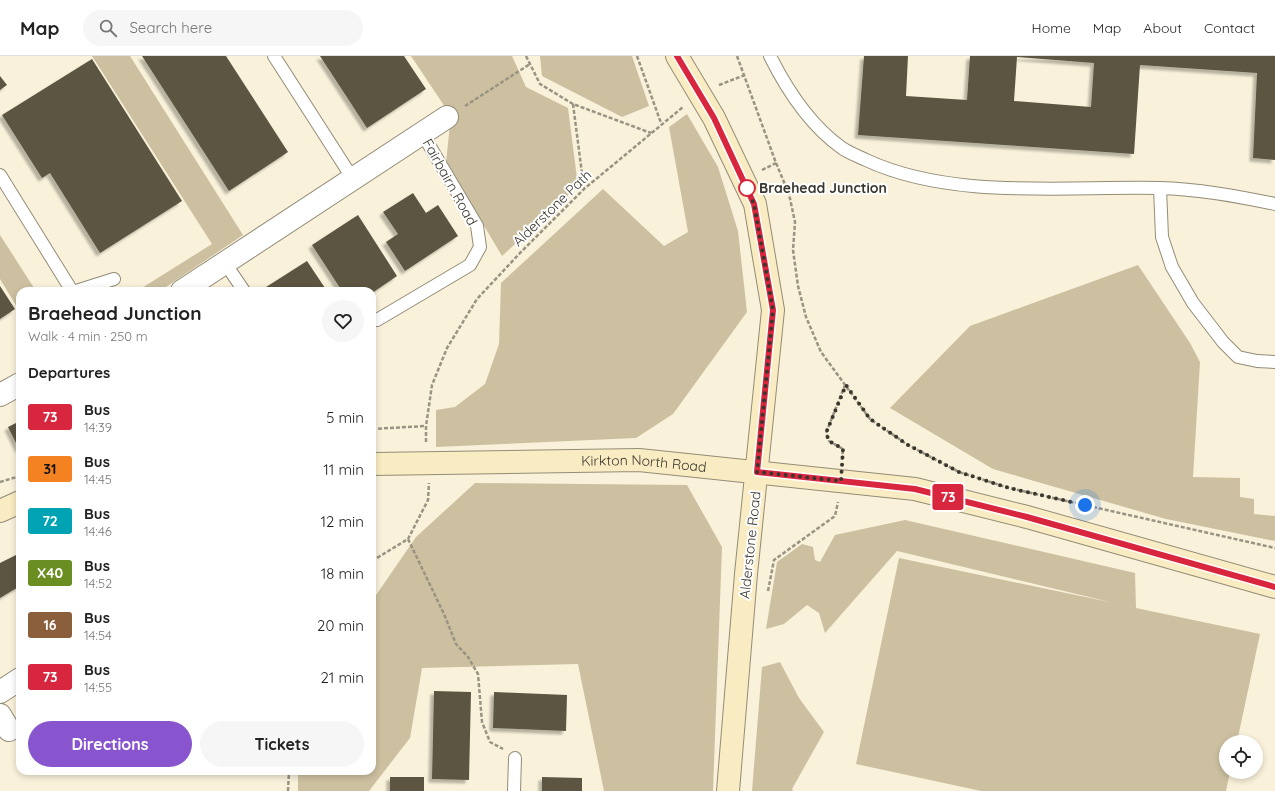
<!DOCTYPE html>
<html lang="en">
<head>
<meta charset="utf-8">
<style>
	:root { --surface:#fff; --page:#f6f6f6; --text:#222; --muted:#767676; --line:#e0e0e0; --accent:#8855ce }
	body { margin:0; font-family:Quicksand,sans-serif; background:var(--page); color:var(--text); height:100vh; display:flex; flex-direction:column; font-size:15px; white-space:nowrap }
	* { box-sizing:border-box; margin:0 }
	p { font-size:13px; color:var(--muted) }
	.icon { flex:none; width:22px; height:22px; fill:none; stroke:currentColor; stroke-width:2; stroke-linecap:round; stroke-linejoin:round }
	.map { position:relative; flex:1; overflow:hidden }
	.drawer { position:absolute; left:16px; top:231px; width:360px; height:488px; display:flex; flex-direction:column; background:var(--surface); border-radius:12px; box-shadow:0 2px 6px #0003 }
	.drawer>* { flex:none }
	.badge { padding:0 8px; border-radius:3px; font-size:14px; line-height:26px }
	.controls { position:absolute; left:1219px; top:679px; display:grid; gap:8px }
	.controls a { display:grid; place-items:center; width:44px; height:44px; border-radius:50%; background:var(--surface); box-shadow:0 2px 6px #0003; font-size:20px }
	.you { position:absolute; width:20px; height:20px; margin:-10px; border:3px solid #fff; border-radius:50%; background:#1a73e8; box-shadow:0 0 0 6px #1a73e833 }
	.map>.badge { position:absolute; translate:-50% -50%; box-shadow:0 0 0 2px #fff }
	h2 { padding:0 12px; font-size:15px; line-height:36px }
	.round { display:grid; place-items:center; flex:none; width:42px; height:42px; border-radius:21px; background:var(--page) }
	.headline { display:flex; align-items:center; justify-content:space-between; height:68px; padding:0 12px }
	h1 { font-size:19px; font-weight:700; line-height:30px }
	.button { display:flex; gap:8px; margin-top:auto; padding:8px 12px }
	.button a { flex:1; height:46px; border-radius:24px; background:var(--accent); color:#fff; font-size:16px; font-weight:700; line-height:46px; text-align:center }
	.button a+a { background:var(--page); color:var(--text) }
	ul { padding:0; list-style:none }
	li { display:flex; align-items:center; gap:12px; height:52px; padding:0 12px }
	li div { flex:1 }
	li b { display:block; font-size:15px }
	li em { font-style:normal }
	li .badge { min-width:44px; font-weight:700; text-align:center }
	header { display:flex; align-items:center; gap:24px; box-sizing:border-box; height:56px; padding:0 20px; background:var(--surface); border-bottom:1px solid var(--line) }
	header strong { font-size:19px }
	nav { display:flex; gap:22px; margin-inline-start:auto; font-size:14px }
	.search { width:280px; height:36px; background:var(--page); display:flex; align-items:center; gap:10px; box-sizing:border-box; padding:0 14px; border-radius:22px; color:var(--muted); font-size:15px }
	.map>svg:first-child { display:block }
</style>
</head>
<body>
<header>
<strong>Map</strong>
<div class="search"><svg class="icon" aria-label="search" viewBox="0 0 24 24"><circle cx="10" cy="10" r="6"/><path d="M15 15l6 6"/></svg>Search here</div>
<nav><a>Home</a><a>Map</a><a>About</a><a>Contact</a></nav>
</header>
<div class="map">
<svg width="1275" height="735" viewBox="0 0 1275 735">
	<defs>
		<filter id="shadow"><feDropShadow dx="-3.5" dy="3.5" stdDeviation="1" flood-color="#0004"/></filter>
	</defs>
	<rect width="100%" height="100%" fill="#f9f1da"/>
	<path fill="#ccc0a0" d="M92,0H130L243,179L160,235H137L212,188Z
		M411,0H512L526,31L568,52L578,130L502,200L446,106L451,60Z
		M540,0H632L649,50L622,61L542,20Z
		M687,58L718,111L738,175L747,256L673,358L636,382L436,391V354L455,351L485,328L499,288L501,227L603,133L664,190L688,176L669,71Z
		M0,179L36,235H20V256L0,223Z
		M1138,209L1190,287L1200,306L1193,421L1240,422V441L1254,443V458L1275,460V485L1166,463L993,413L890,352L970,270Z
		M475,427L687,429L722,491L713,735H604L578,608L422,612L410,682L369,735H298V715H372V545L416,481Z
		M905,464L1135,517L1136,552L1260,578L1237,686H1226V716H1230L1226,735H981L856,708L899,502L1114,547L897,495L825,577L819,557L807,549L784,568L766,573L777,506L802,488L813,491L815,504L820,506L835,479Z
		M780,606L799,642L824,676L792,733L793,735H752L762,611Z"/>
	<path fill="#5c5542" fill-rule="evenodd" filter="url(#shadow)" d="M142,0H226L288,96L229,135Z
		M320,0H404L426,33L367,72Z
		M864,0H908L906,40L967,44L970,0H1275V104L1253,102L1257,17L1140,9L1134,98L858,79ZM1017,1L1094,7L1091,51L1014,45Z
		M92,3L182,145L100,197L50,117L42,122L2,59Z
		M0,20L7,29L0,34Z
		M413,137L426,157L438,149L458,180L405,215L386,186L398,178L383,156Z
		M358,159L397,220L372,237V235H342L312,189Z
		M307,205L327,235H264L263,233Z
		M0,230L15,253L0,263Z
		M20,365V395L8,371Z
		M20,497V530L0,542V507Z
		M434,635L471,636L469,724L432,723Z
		M494,636L567,639L566,675L493,672Z
		M390,721H424V735H390Z
		M542,721L582,722V735H542Z"/>
	<g fill="none" stroke-linecap="round" stroke-linejoin="round">
		<defs>
			<path id="lane" d="M274,0L353,123
				M770,0C787,34 811,70 842,92C849,97 858,100 866,104C952,144 1065,130 1159,132C1198,133 1236,140 1275,148
				M0,119L72,235
				M1160,132L1162,181L1172,211L1193,247L1223,286L1238,301L1257,305L1275,306
				M225,207L244,235
				M76,235L114,223
				M377,264L470,209L480,191L477,170L422,77
				M514,735L515,702"/>
			<path id="street" d="M182,235L447,61
				M0,339L20,328
				M0,636L20,623
				M0,659L9,674"/>
			<g id="secondary">
				<path d="M677,0L714,62L755,148L773,254L746,518L728,735"/>
				<path id="s1" d="M372,408L639,404L915,433L1027,461L1275,531"/>
				<path d="M0,455L20,446"/>
			</g>
		</defs>
		<use href="#lane" stroke="#938c77" stroke-width="14"/>
		<use href="#street" stroke="#938c77" stroke-width="24"/>
		<use href="#secondary" stroke="#938c77" stroke-width="24"/>
		<path stroke="#999383" stroke-width="2.5" stroke-dasharray="4 2" stroke-linecap="butt" d="M526,0L540,28L573,48L651,77
			M637,0L661,67
			M737,0L776,107L789,138L795,166L793,194L798,230L806,261L821,296L870,363L908,389L959,416L1009,432L1275,492
			M719,29L745,19
			M573,48L584,133
			M465,50L530,8
			M762,114L776,107
			M372,373L426,370
			M426,386V370L432,329L447,292L477,243L520,197L584,133L683,51
			M842,404L843,393L829,385L826,377L845,329
			M0,426L20,420
			M408,483L444,558L456,588L468,601L478,618L482,666L490,686L503,693
			M372,505L408,483L428,444L429,427
			M768,535L774,504L835,460L838,446
			M288,735L289,715"/>
		<use href="#lane" stroke="#fff" stroke-width="12"/>
		<use href="#street" stroke="#fff" stroke-width="22"/>
		<use href="#secondary" stroke="#f9ecc2" stroke-width="22"/>
	</g>
	<g fill="none" stroke-linecap="round" stroke-linejoin="round">
		<defs>
			<path id="line" d="M677,0L714,62L754,148L773,254L757,416L915,433L1027,461L1275,531"/>
		</defs>
		<use href="#line" stroke="#fff" stroke-width="9"/>
		<use href="#line" stroke="#d7263d" stroke-width="6"/>
		<path stroke="#39362d" stroke-width="4" stroke-dasharray="0 7.2" d="M747,132L754,148L773,254L757,416L841,425L843,393L829,385L826,377L846,329L870,363L908,389L959,416L1009,432L1085,449"/>
	</g>
	<circle fill="#fff" stroke="#d7263d" stroke-width="2" cx="747" cy="132" r="8"/>
	<g text-anchor="middle" dominant-baseline="central" stroke-width="4" stroke-linejoin="round" paint-order="stroke">
		<g font-size="14" fill="#39362d" stroke="#fefefe">
			<text transform="translate(450 126) rotate(61)">Fairbairn Road</text>
			<text transform="translate(552 152) rotate(-44)">Alderstone Path</text>
			<text stroke="none"><textPath href="#s1" startOffset="272">Kirkton North Road</textPath></text>
			<text transform="translate(750 489) rotate(-84)">Alderstone Road</text>
		</g>
		<g font-size="14" font-weight="bold" fill="#39362d" stroke="#fefefe" text-anchor="start">
			<text x="759" y="132">Braehead Junction</text>
		</g>
	</g>
</svg>
<div class="controls">
<a><svg class="icon" aria-label="locate" viewBox="0 0 24 24"><circle cx="12" cy="12" r="6"/><path d="M12 2v4M12 18v4M2 12h4M18 12h4"/></svg></a>
</div>
<div class="you" style="left:1085px;top:449px"></div>
<b class="badge" style="left:948px;top:441px;background:#d7263d;color:#fff">73</b>
<section class="drawer">
<div class="headline"><div><h1>Braehead Junction</h1><p>Walk · 4 min · 250 m</p></div><a class="round"><svg class="icon" aria-label="heart" viewBox="0 0 24 24"><path d="M12 20l-8-8c-3-5 5-10 8-4 3-6 11-1 8 4z"/></svg></a></div>
<h2>Departures</h2>
<ul>
<li><span class="badge" style="background:#d7263d;color:#fff">73</span><div><b>Bus</b><p>14:39</p></div><em>5 min</em></li>
<li><span class="badge" style="background:#f58220;color:#111">31</span><div><b>Bus</b><p>14:45</p></div><em>11 min</em></li>
<li><span class="badge" style="background:#00a3b4;color:#fff">72</span><div><b>Bus</b><p>14:46</p></div><em>12 min</em></li>
<li><span class="badge" style="background:#6b8e23;color:#fff">X40</span><div><b>Bus</b><p>14:52</p></div><em>18 min</em></li>
<li><span class="badge" style="background:#8b5e3c;color:#fff">16</span><div><b>Bus</b><p>14:54</p></div><em>20 min</em></li>
<li><span class="badge" style="background:#d7263d;color:#fff">73</span><div><b>Bus</b><p>14:55</p></div><em>21 min</em></li>
</ul>
<div class="button"><a>Directions</a><a>Tickets</a></div>
</section>
</div>
</body>
</html>
